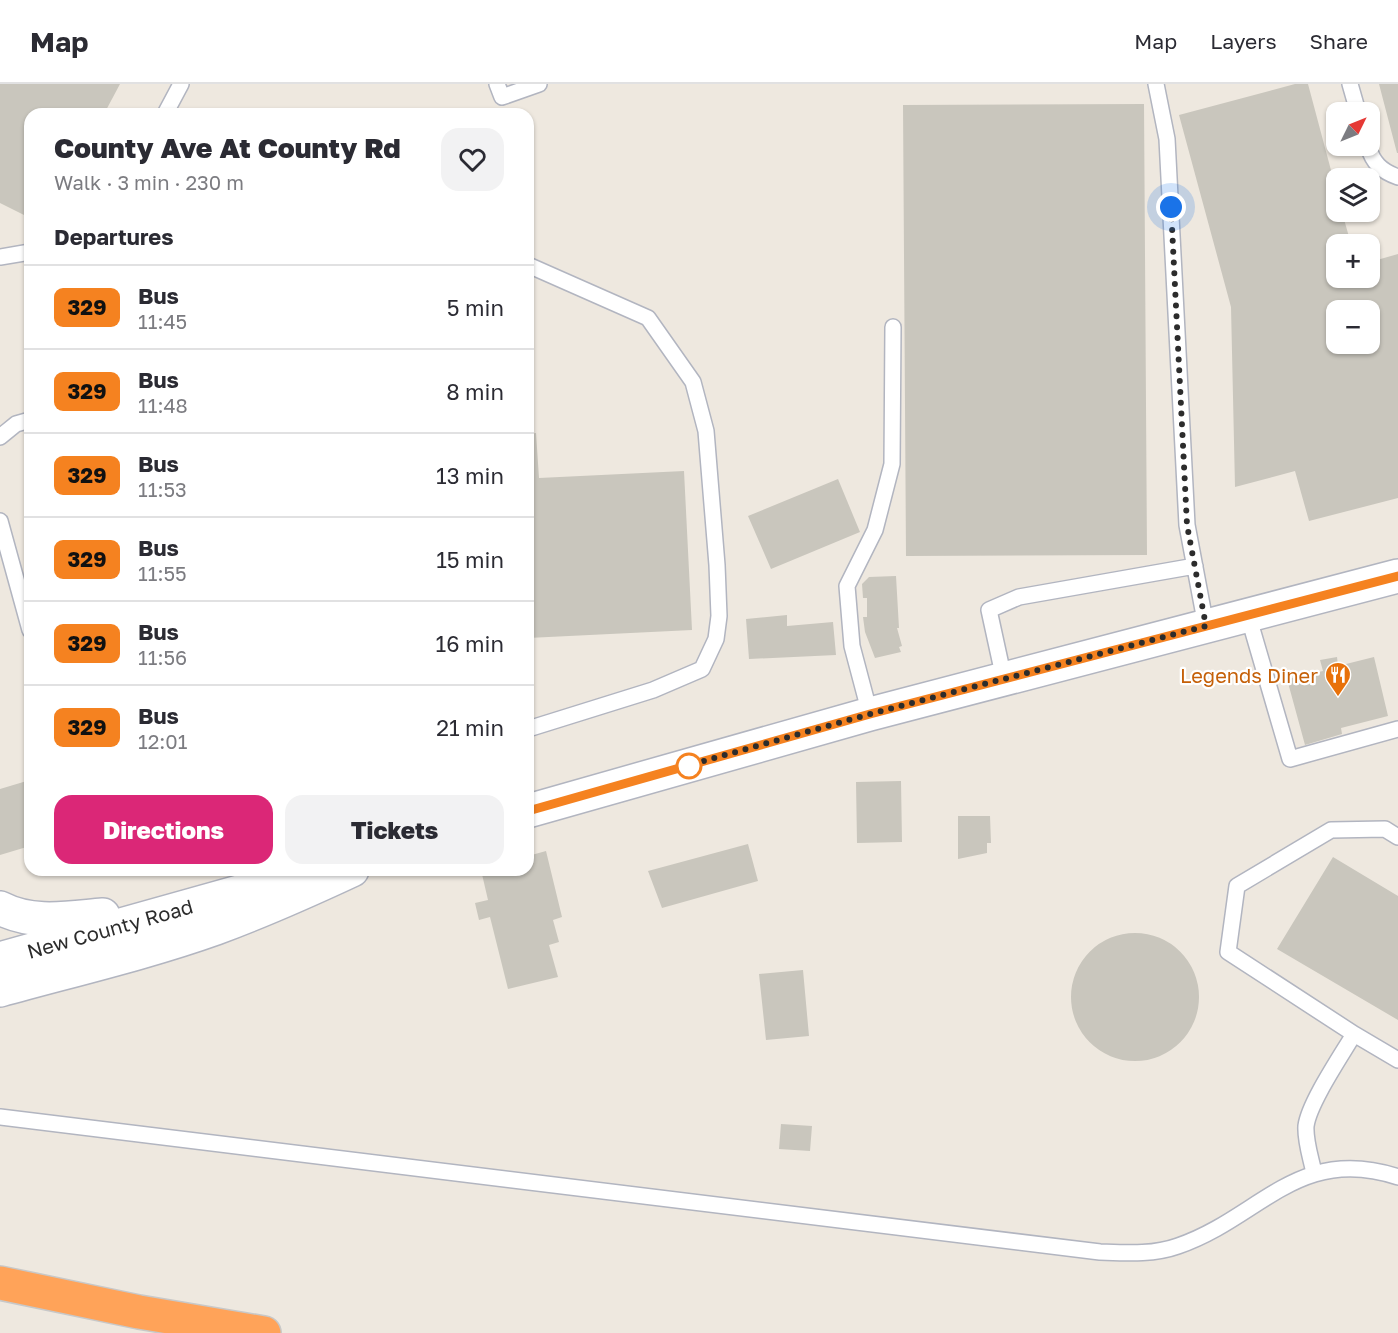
<!DOCTYPE html>
<html lang="en">
<head>
<meta charset="utf-8">
<style>
	:root { --surface:#fff; --page:#f2f2f3; --text:#2b2b33; --muted:#7c7c81; --line:#e1e1e2; --accent:#db2777 }
	body { margin:0; font-family:"Golos Text",sans-serif; background:var(--page); color:var(--text); height:100vh; display:flex; flex-direction:column; font-size:22px; white-space:nowrap }
	* { box-sizing:border-box; margin:0 }
	p { font-size:20px; color:var(--muted) }
	.icon { flex:none; width:33px; height:33px; fill:none; stroke:currentColor; stroke-width:2; stroke-linecap:round; stroke-linejoin:round }
	.map { position:relative; flex:1; overflow:hidden }
	.panel { position:absolute; left:24px; top:24px; width:510px; height:768px; display:flex; flex-direction:column; background:var(--surface); border-radius:18px; box-shadow:0 2px 4px #0004 }
	.panel>* { flex:none }
	.badge { padding:0 12px; border-radius:9px; font-size:21px; line-height:39px }
	.needle { width:39px; rotate:47deg }
	.controls { position:absolute; left:1326px; top:18px; display:grid; gap:12px }
	.controls a { display:grid; place-items:center; width:54px; height:54px; border-radius:12px; background:var(--surface); box-shadow:0 2px 4px #0004; font-size:30px }
	.you { position:absolute; width:30px; height:30px; margin:-15px; border:4px solid #fff; border-radius:50%; background:#1a73e8; box-shadow:0 0 0 9px #1a73e833 }
	.map>.badge { position:absolute; translate:-50% -50%; box-shadow:0 0 0 3px #fff }
	h2 { padding:0 30px; font-size:22px; line-height:54px }
	.round { display:grid; place-items:center; flex:none; width:63px; height:63px; border-radius:18px; background:var(--page) }
	.head { display:flex; align-items:center; justify-content:space-between; height:102px; padding:0 30px }
	h1 { font-size:28px; font-weight:800; line-height:45px }
	.primary-button { display:flex; gap:12px; margin-top:auto; padding:12px 30px }
	.primary-button a { flex:1; height:69px; border-radius:18px; background:var(--accent); color:#fff; font-size:24px; font-weight:800; line-height:69px; text-align:center }
	.primary-button a+a { background:var(--page); color:var(--text) }
	ul { padding:0; list-style:none }
	li { display:flex; align-items:center; gap:18px; height:84px; padding:0 30px; border-top:2px solid var(--line) }
	li div { flex:1 }
	li b { display:block; font-size:22px }
	li em { font-style:normal }
	li .badge { min-width:66px; font-weight:700; text-align:center }
	header { display:flex; align-items:center; gap:36px; box-sizing:border-box; height:84px; padding:0 30px; background:var(--surface); border-bottom:2px solid var(--line) }
	header strong { font-size:28px }
	nav { display:flex; gap:33px; margin-inline-start:auto; font-size:21px }
	.map>svg:first-child { display:block }
</style>
</head>
<body>
<header>
<strong>Map</strong>
<nav><a>Map</a><a>Layers</a><a>Share</a></nav>
</header>
<div class="map">
<svg width="1398" height="1249" viewBox="0 0 1398 1249">
	<rect width="100%" height="100%" fill="#eee8df"/>
	<path fill="#c9c6bd" fill-rule="evenodd" d="M0,0H120L104,30H30V134L0,119Z
		M1295,0H1308L1336,105V128H1342L1351,160H1336V194H1370V178L1398,170V414L1309,437L1295,387L1235,403L1231,223L1179,31ZM1336,226H1370V260H1336Z
		M1379,0H1398V69H1397Z
		M1144,20L1147,471L906,472L903,21Z
		M536,349L539,394L684,387L692,546L528,554V350Z
		M838,395L860,448L771,485L748,432Z
		M896,492L899,544H897L902,562L899,563L901,568L875,574L865,548L863,533H867V514H863L862,500L869,493Z
		M787,531V542L833,538L836,571L749,575L746,535Z
		M1337,573L1338,582L1374,573L1388,632L1341,644L1342,650L1305,661L1287,595L1323,587L1320,576Z
		M30,696V762L0,771V705Z
		M901,697L902,758L857,759L856,698Z
		M958,732H990L991,759H987V769L958,775Z
		M748,760L758,797L662,824L648,787Z
		M546,767L562,833L553,836L559,858L549,861L558,893L508,905L490,833L479,836L475,819L488,816L481,786H528V772Z
		M1333,773L1398,812V936L1277,865Z
		M1071 913a64 64 0 1 1 128 0a64 64 0 1 1-128 0Z
		M803,886L809,952L766,956L759,890Z
		M781,1040L812,1042L810,1067L779,1065Z"/>
	<g fill="none" stroke-linecap="round" stroke-linejoin="round">
		<defs>
			<path id="service" d="M497,0L502,13L539,0
				M1156,0L1167,55L1187,441L1206,542
				M1350,0L1358,28
				M165,30L181,0
				M1368,62C1373,79 1381,87 1398,93
				M0,173L30,168
				M528,181L648,234L693,298L706,347L717,481L719,532L716,555L702,585L653,606L528,645
				M0,353L16,340L30,336
				M0,437L30,546
				M1248,531L1290,675L1398,645
				M1004,595L989,526L1019,513L1195,482
				M870,630L852,562L847,502L875,446L892,380L893,243
				M1354,950L1228,868L1237,802L1331,746L1385,745L1398,753
				M0,1033L1100,1168C1126,1169 1153,1171 1178,1162C1260,1134 1298,1060 1398,1093
				M1314,1089C1311,1074 1305,1057 1306,1042C1309,1019 1341,972 1354,950L1398,976"/>
			<g id="secondary">
				<path d="M528,727L870,630L1398,492"/>
				<path d="M0,824C33,841 68,834 103,831"/>
				<path id="s1" d="M0,875L296,792"/>
				<path d="M0,906C72,886 146,869 216,844C262,827 307,807 352,786"/>
			</g>
			<path id="motorway" d="M0,1199L139,1228L264,1249"/>
		</defs>
		<use href="#service" stroke="#b2b5c0" stroke-width="18"/>
		<use href="#secondary" stroke="#b2b5c0" stroke-width="36"/>
		<use href="#motorway" stroke="#c8c8c8" stroke-width="36"/>
		<use href="#service" stroke="#fff" stroke-width="15"/>
		<use href="#secondary" stroke="#fff" stroke-width="33"/>
		<use href="#motorway" stroke="#ffa359" stroke-width="33"/>
	</g>
	<g fill="none" stroke-linecap="round" stroke-linejoin="round">
		<defs>
			<path id="line" d="M528,727L870,630L1398,492"/>
		</defs>
		<use href="#line" stroke="#fff" stroke-width="14"/>
		<use href="#line" stroke="#f58220" stroke-width="9"/>
		<path stroke="#2c2c2c" stroke-width="6" stroke-dasharray="0 10.8" d="M689,682H686L870,630L1206,542L1187,441L1171,123"/>
	</g>
	<defs>
		<symbol id="restaurant-pin" viewBox="-11 -11 22 30"><path d="M0 17L-7.5 6A9.5 9.5 0 1 1 7.5 6Z" fill="#e8710a" stroke="#fff"/><path d="M-5-6h1v4h1v-4h1v4h1v-4h1v5L-1.5 .5V6h-2V.5L-5-1ZM5-6V6H3V1.5H1.5Q1.5-4 5-6Z" fill="#fff"/></symbol>
	</defs>
	<g fill-rule="evenodd">
		<use href="#restaurant-pin" x="1323" y="576" width="30" height="40"/>
	</g>
	<circle fill="#fff" stroke="#f58220" stroke-width="3" cx="689" cy="682" r="12"/>
	<g text-anchor="middle" dominant-baseline="central" stroke-width="4.5" stroke-linejoin="round" paint-order="stroke">
		<g font-size="20" fill="#c56008" stroke="#fff" text-anchor="end">
			<text x="1318" y="591">Legends Diner</text>
		</g>
		<g font-size="20" fill="#2c2c2c" stroke="#fff">
			<text stroke="none"><textPath href="#s1" startOffset="114">New County Road</textPath></text>
		</g>
	</g>
</svg>
<div class="controls">
<a><svg class="needle" viewBox="-14 -14 28 28"><path d="M0-13l5 13h-10z" fill="#e53935"/><path d="M0 13l5-13h-10z" fill="#7c7c81"/></svg></a>
<a><svg class="icon" aria-label="layers" viewBox="0 0 24 24"><path d="M12 4l9 5-9 5-9-5zM3 14l9 5 9-5"/></svg></a>
<a>+</a>
<a>−</a>
</div>
<div class="you" style="left:1171px;top:123px"></div>
<section class="panel">
<div class="head"><div><h1>County Ave At County Rd</h1><p>Walk · 3 min · 230 m</p></div><a class="round"><svg class="icon" aria-label="heart" viewBox="0 0 24 24"><path d="M12 20l-8-8c-3-5 5-10 8-4 3-6 11-1 8 4z"/></svg></a></div>
<h2>Departures</h2>
<ul>
<li><span class="badge" style="background:#f58220;color:#111">329</span><div><b>Bus</b><p>11:45</p></div><em>5 min</em></li>
<li><span class="badge" style="background:#f58220;color:#111">329</span><div><b>Bus</b><p>11:48</p></div><em>8 min</em></li>
<li><span class="badge" style="background:#f58220;color:#111">329</span><div><b>Bus</b><p>11:53</p></div><em>13 min</em></li>
<li><span class="badge" style="background:#f58220;color:#111">329</span><div><b>Bus</b><p>11:55</p></div><em>15 min</em></li>
<li><span class="badge" style="background:#f58220;color:#111">329</span><div><b>Bus</b><p>11:56</p></div><em>16 min</em></li>
<li><span class="badge" style="background:#f58220;color:#111">329</span><div><b>Bus</b><p>12:01</p></div><em>21 min</em></li>
</ul>
<div class="primary-button"><a>Directions</a><a>Tickets</a></div>
</section>
</div>
</body>
</html>
